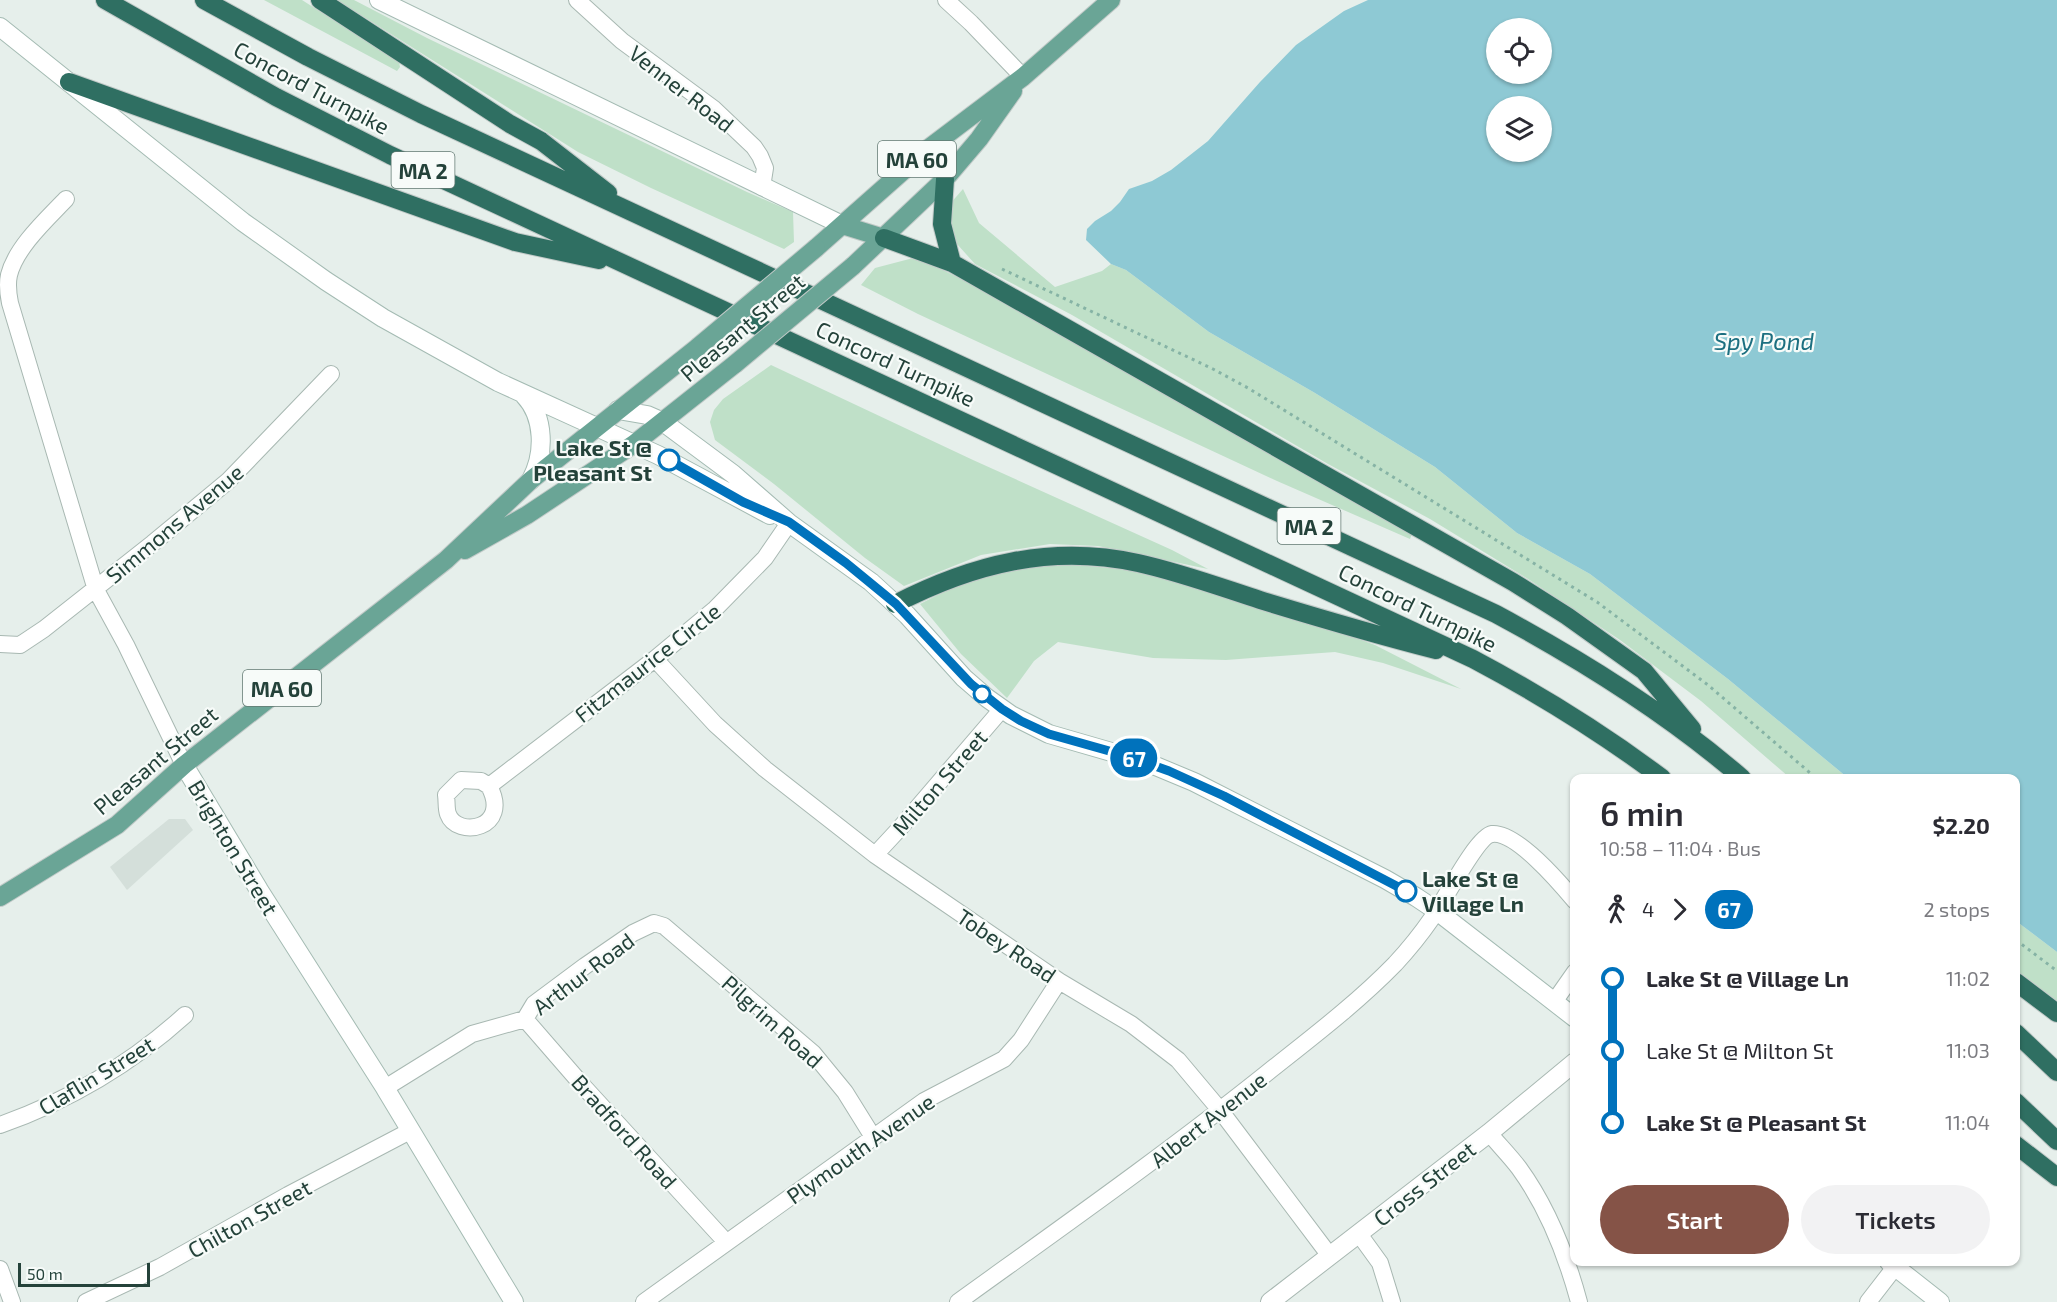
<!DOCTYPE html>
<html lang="en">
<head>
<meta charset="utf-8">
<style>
	:root { --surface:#fff; --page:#f2f2f3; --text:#2b2b33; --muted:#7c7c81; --accent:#855347 }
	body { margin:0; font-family:"Exo 2",sans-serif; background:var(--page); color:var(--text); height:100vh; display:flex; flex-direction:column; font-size:22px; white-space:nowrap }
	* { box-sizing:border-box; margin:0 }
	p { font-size:20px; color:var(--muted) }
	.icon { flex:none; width:33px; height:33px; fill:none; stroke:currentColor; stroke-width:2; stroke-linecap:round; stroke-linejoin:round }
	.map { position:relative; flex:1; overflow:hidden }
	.panel { position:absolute; left:1570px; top:774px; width:450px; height:492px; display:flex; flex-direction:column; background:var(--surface); border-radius:12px; box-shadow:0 2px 4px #0004 }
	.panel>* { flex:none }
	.badge { padding:0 12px; border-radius:20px; font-size:21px; line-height:39px }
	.tools { position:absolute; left:1486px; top:18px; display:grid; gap:12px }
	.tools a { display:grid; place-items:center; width:66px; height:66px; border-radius:50%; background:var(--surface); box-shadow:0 2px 4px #0004; font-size:30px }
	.scale { position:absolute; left:18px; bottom:15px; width:132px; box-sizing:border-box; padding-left:6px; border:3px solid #24423a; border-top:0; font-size:16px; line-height:21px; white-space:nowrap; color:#24423a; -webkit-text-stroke:4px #f7fbf9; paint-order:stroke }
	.map>.badge { position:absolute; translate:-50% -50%; box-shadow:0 0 0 3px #fff }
	.legs { display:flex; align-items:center; gap:9px; height:66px; padding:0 30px; font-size:20px }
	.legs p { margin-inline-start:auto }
	.headline { display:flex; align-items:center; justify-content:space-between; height:102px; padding:0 30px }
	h1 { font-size:33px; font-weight:600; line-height:45px }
	.button { display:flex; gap:12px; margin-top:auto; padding:12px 30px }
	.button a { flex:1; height:69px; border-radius:36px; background:var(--accent); color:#fff; font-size:24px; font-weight:600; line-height:69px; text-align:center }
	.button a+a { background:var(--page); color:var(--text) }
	ul { padding:0 30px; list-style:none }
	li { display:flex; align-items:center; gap:21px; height:72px; font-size:22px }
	li i { display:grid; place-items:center; width:9px; height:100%; margin:0 8px; background:currentColor }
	li i::after { content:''; width:15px; height:15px; margin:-8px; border:4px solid; border-radius:50%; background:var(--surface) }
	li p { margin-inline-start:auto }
	li:first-child i { background:linear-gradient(#0000 50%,currentColor 0) }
	li:last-child i { background:linear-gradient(currentColor 50%,#0000 0) }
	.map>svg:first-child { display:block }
</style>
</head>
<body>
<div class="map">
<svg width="2057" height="1302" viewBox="0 0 2057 1302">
	<rect width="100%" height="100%" fill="#e6efeb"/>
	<path fill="#d4dfda" d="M169,819H185L193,830L127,890L110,867Z"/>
	<path fill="#bfe0c8" d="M264,0H302L399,62L400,67L397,71Z
		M337,0H354L427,38L747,192L793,212L794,242L784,249L651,188L578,152Z
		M963,189L979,223L1055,287L1102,271L1111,264L1126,270L1209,332L1315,393L1435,467L1517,533L1590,574L1728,679L1848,778H1790L1701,701L1620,640L1528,579L1430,519L1328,464L1072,315L975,264L957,244L950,224L949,205Z
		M917,257L995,296L1412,534L1410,539L1277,481L918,314L861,285L875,268Z
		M771,365L973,460L1172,550L1208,569L1098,546L1050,544L981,555L904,586L865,558L774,484L715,440L710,422L714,410L723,399Z
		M1064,564L1134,570L1187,584L1321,625L1375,645L1461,689L1383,663L1335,652L1226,660L1153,658L1058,642L1034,661L1007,698L961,654L920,604L973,577L1012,569Z
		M2016,921L2057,952V1001L2016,970Z"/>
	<path fill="#8ec9d4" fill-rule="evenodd" d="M1368,0H2057V952L2016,921V778H1848L1728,679L1590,574L1517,533L1435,467L1315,393L1209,332L1126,270L1111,264L1086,240L1087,229L1095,221L1111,211L1120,202L1129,189L1152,181L1171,170L1208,141L1260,82L1296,45L1344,11ZM1497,28H1542V74H1497ZM1497,106H1542V152H1497Z"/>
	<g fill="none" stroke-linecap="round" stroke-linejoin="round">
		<defs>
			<path id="minor" d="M577,0L622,41L714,109L754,147L760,156L765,168L762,187
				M946,0L971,23L1023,77
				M66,199C47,219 16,247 9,275C7,284 8,293 10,303L96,590L126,645L184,765
				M0,644L20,645L44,629L153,543L228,481L331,374
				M655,659L715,724L765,769L875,855L1059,981L1131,1024L1178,1060L1220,1110L1330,1256
				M489,786C512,829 457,839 448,814C446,809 447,801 446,795L461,780L481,781L489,786L655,659L714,610L765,558L789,523
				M875,855L900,828L1002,709
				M1554,1002L1575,972
				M525,1019L584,1087L726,1242
				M385,1088L472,1034L525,1019L534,1004L585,966L633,933L654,923L664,926L813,1053L845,1092L873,1137
				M0,1125C68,1101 132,1063 185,1015
				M1489,1133C1499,1145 1510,1156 1519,1168C1548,1208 1566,1254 1579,1302
				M1359,1234L1380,1263L1392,1302
				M0,1269L12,1302
				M86,1302L160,1267L288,1195L410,1131
				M644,1302L924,1101L1004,1059L1021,1040L1059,981
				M958,1302C1062,1227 1167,1153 1267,1073C1311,1038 1356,1004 1395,964C1408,950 1421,934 1432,918C1443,903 1477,836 1492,834C1516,831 1560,883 1575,901
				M1868,1302L1895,1267"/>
			<path id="tertiary" d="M1270,1302L1489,1133L1575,1062"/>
			<path id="secondary" d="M379,0L842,225
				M0,27L243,222L326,281L383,318L498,382L658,455L770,515
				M524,395C545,417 545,454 531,480
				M618,410L647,415L663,422L733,474L789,523L871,582L907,615L964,678L987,698L1011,715L1049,734L1146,762L1194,782L1385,879L1416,897L1437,911L1575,1018
				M184,765L259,890L385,1088L514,1302
				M1889,1262L1940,1302"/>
			<path id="primary" d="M842,225L884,238
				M816,248L929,148L1023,77L1111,0
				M853,266L945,179L979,139L1013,91
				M465,550L527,515L634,444L735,364
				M0,897L117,825L184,765L446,560L531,480L698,347"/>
			<path id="motorway" d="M105,0L276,97L390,155L1473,659C1539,694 1602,733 1662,778
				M204,0L308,57L421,114L1496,614C1583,661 1667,713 1742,778
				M320,0L510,124L541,141L608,193
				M69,82L515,242L599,260
				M945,179L942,224L952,263
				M884,238L952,263L1513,582L1567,616L1644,671L1692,729
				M895,604C973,564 1051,544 1138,563C1179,572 1220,587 1260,600C1319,618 1377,635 1436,650
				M2016,982L2057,1013
				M2016,1033L2057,1072
				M2016,1102L2057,1141
				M2016,1145L2057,1177"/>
		</defs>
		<use href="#minor" stroke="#a8b8b2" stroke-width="18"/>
		<use href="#tertiary" stroke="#a8b8b2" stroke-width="20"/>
		<use href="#secondary" stroke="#a4bbb3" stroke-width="20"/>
		<use href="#primary" stroke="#c2cac8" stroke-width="20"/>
		<use href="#motorway" stroke="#c2cac8" stroke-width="20"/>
		<path stroke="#86b3a5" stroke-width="3" stroke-dasharray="3 4.5" stroke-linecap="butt" d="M1002,269L1213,369L1248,388L1597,602L1708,685L1816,778
			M2016,940L2057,971"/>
		<use href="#minor" stroke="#fff" stroke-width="16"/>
		<use href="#tertiary" stroke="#fff" stroke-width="18"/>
		<use href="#secondary" stroke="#fff" stroke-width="18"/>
		<use href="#primary" stroke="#6aa596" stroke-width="18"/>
		<use href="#motorway" stroke="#2f6f62" stroke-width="18"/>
		<defs>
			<path id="primary-bridge" d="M698,347L816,248
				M735,364L853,266"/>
		</defs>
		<use href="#primary-bridge" stroke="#c2cac8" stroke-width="20" stroke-linecap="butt"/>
		<use href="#primary-bridge" stroke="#6aa596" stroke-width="18"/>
	</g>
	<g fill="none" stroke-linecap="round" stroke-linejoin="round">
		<defs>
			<path id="line-1" d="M669,460L743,502L789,522L846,563L896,604L971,684L1002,709L1021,721L1049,734L1127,756L1169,771L1224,796L1406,891"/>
		</defs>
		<use href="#line-1" stroke="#fff" stroke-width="14"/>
		<use href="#line-1" stroke="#0072bc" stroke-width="9"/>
	</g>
	<g fill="#fff" stroke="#0072bc" stroke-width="3">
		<circle cx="669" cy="460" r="10"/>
		<circle cx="982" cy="694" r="8"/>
		<circle cx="1406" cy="891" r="10"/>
	</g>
	<g text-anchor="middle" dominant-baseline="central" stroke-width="4.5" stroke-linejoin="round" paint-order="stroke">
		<g fill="#f7fbf9" stroke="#637a73" stroke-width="1.5">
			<rect x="878" y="141" width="78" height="36" rx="4.5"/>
			<rect x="391.5" y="152" width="63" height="36" rx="4.5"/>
			<rect x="1277.5" y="508" width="63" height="36" rx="4.5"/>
			<rect x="243" y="670" width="78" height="36" rx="4.5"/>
		</g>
		<g font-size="21" font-weight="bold" fill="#24423a">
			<text x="917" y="159">MA 60</text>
			<text x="423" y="170">MA 2</text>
			<text x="1309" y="526">MA 2</text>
			<text x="282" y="688">MA 60</text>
		</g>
		<g font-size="22" fill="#24423a" stroke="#f7fbf9">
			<text transform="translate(312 87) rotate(28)">Concord Turnpike</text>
			<text transform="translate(682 88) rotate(38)">Venner Road</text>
			<text transform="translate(742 327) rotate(-40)">Pleasant Street</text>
			<text transform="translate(896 363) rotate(25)">Concord Turnpike</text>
			<text transform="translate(174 523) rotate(-40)">Simmons Avenue</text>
			<text transform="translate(1418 607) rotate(26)">Concord Turnpike</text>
			<text transform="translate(647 662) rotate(-38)">Fitzmaurice Circle</text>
			<text transform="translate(155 760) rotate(-40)">Pleasant Street</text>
			<text transform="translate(939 782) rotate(-49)">Milton Street</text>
			<text transform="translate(234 847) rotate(59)">Brighton Street</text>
			<text transform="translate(1007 945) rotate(34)">Tobey Road</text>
			<text transform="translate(583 973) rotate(-37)">Arthur Road</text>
			<text transform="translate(773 1021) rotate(42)">Pilgrim Road</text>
			<text transform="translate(96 1075) rotate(-31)">Claflin Street</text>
			<text transform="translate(1208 1119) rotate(-38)">Albert Avenue</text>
			<text transform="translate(625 1131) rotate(48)">Bradford Road</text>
			<text transform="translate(860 1148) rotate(-35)">Plymouth Avenue</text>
			<text transform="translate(1424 1183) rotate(-38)">Cross Street</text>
			<text transform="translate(249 1218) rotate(-29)">Chilton Street</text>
		</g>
		<g font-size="22" font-weight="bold" fill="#24423a" stroke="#f7fbf9" text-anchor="end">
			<text x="652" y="447">Lake St @<tspan x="652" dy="25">Pleasant St</tspan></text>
			<text x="1422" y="878" text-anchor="start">Lake St @<tspan x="1422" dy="25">Village Ln</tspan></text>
		</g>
		<g font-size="24" font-style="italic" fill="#1c6f80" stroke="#f7fbf9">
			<text x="1764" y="340">Spy Pond</text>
		</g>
	</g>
</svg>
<div class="tools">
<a><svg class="icon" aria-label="locate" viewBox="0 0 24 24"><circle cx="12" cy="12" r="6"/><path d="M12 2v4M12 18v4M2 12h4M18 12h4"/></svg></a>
<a><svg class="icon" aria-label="layers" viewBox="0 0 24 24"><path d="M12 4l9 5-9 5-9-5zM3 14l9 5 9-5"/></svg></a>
</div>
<div class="scale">50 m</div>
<b class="badge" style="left:1134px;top:758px;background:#0072bc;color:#fff">67</b>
<section class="panel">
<div class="headline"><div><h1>6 min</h1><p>10:58 – 11:04 · Bus</p></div><b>$2.20</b></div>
<div class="legs"><svg class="icon" aria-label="walk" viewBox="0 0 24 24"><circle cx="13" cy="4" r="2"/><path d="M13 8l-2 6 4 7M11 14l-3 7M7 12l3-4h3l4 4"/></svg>4<svg class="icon" aria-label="forward" viewBox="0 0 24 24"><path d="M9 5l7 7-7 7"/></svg><b class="badge" style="background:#0072bc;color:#fff">67</b><p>2 stops</p></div>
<ul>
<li><i style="color:#0072bc"></i><b>Lake St @ Village Ln</b><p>11:02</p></li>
<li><i style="color:#0072bc"></i><span>Lake St @ Milton St</span><p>11:03</p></li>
<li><i style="color:#0072bc"></i><b>Lake St @ Pleasant St</b><p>11:04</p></li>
</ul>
<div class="button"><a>Start</a><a>Tickets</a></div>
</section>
</div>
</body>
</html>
